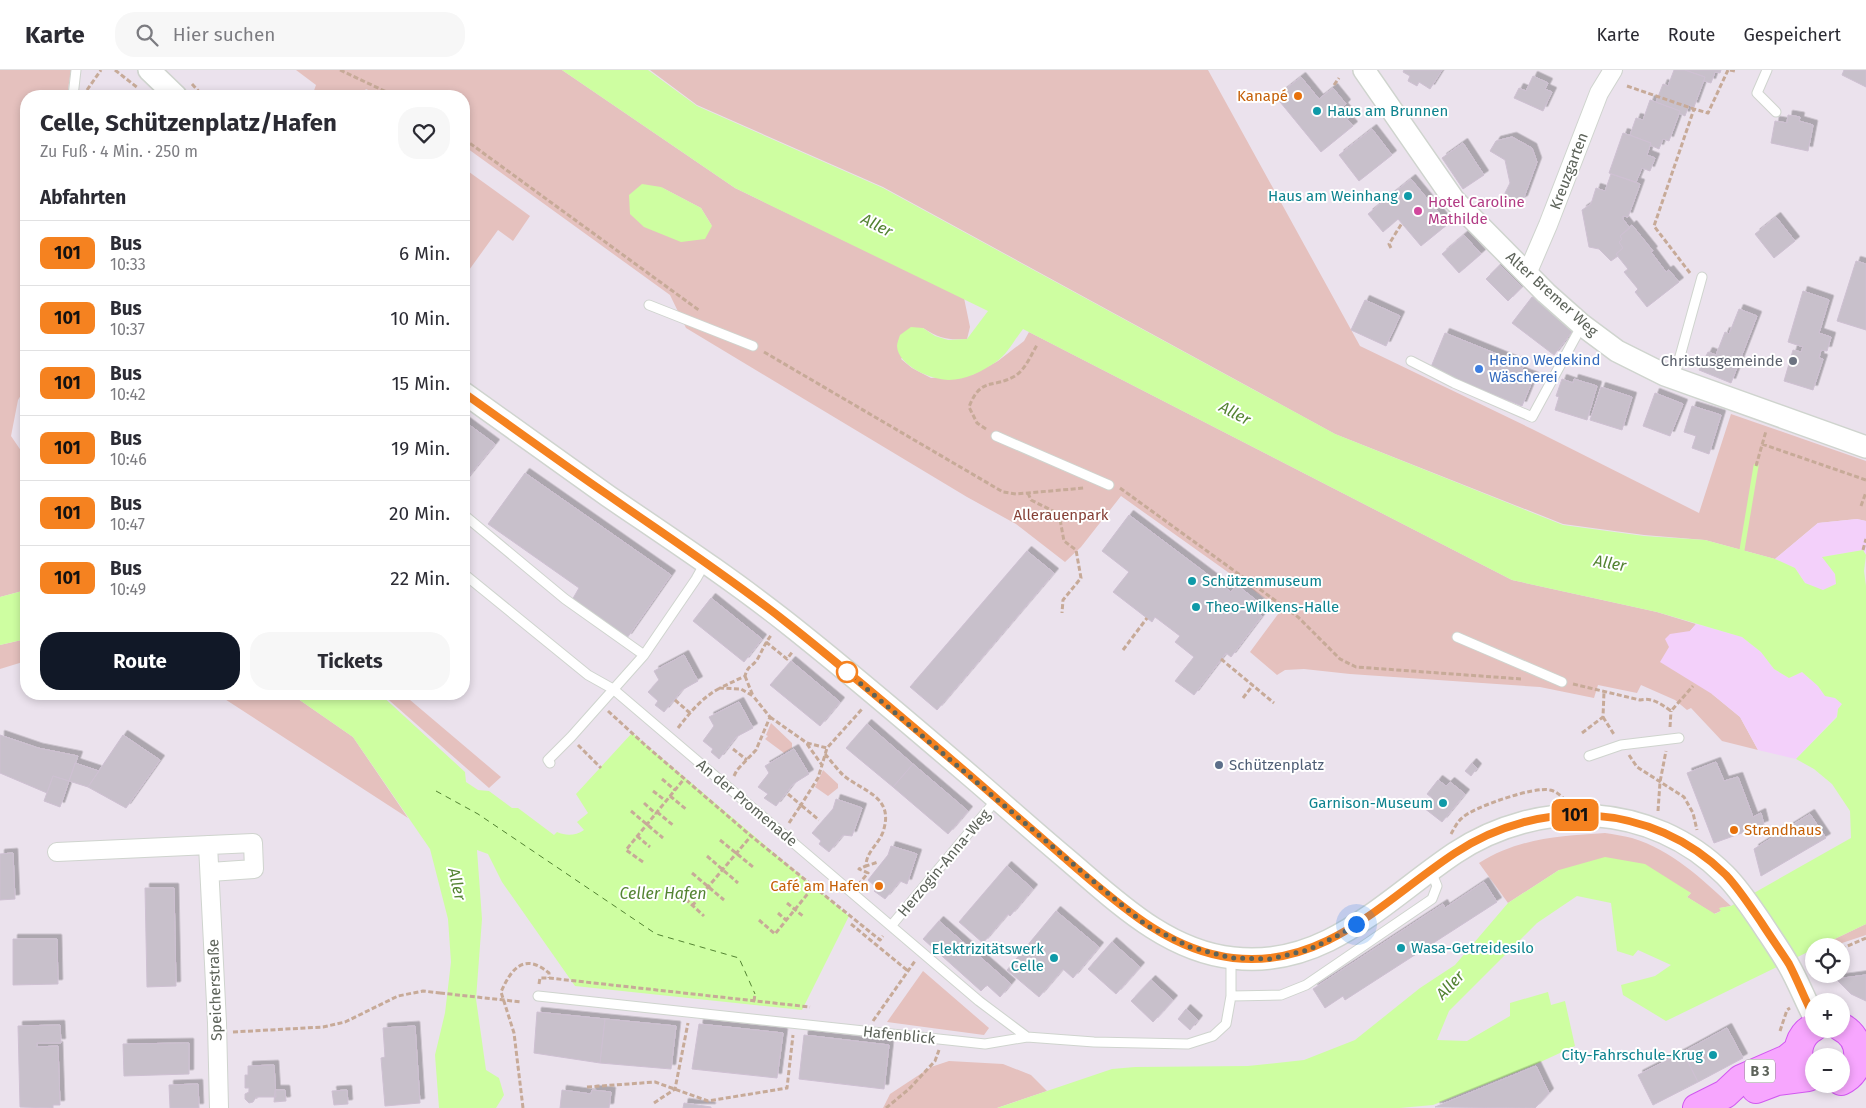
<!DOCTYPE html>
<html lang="de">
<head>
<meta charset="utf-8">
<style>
	:root { --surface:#fff; --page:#f7f7f7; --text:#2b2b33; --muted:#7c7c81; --line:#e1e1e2; --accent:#111827 }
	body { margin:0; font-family:"Fira Sans",sans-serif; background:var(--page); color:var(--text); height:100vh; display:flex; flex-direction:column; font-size:19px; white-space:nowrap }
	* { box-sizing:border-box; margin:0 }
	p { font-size:16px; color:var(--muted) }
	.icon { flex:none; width:28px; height:28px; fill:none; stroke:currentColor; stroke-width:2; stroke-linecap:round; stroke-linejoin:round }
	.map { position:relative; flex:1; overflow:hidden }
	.details { position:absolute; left:20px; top:20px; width:450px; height:610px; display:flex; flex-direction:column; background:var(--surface); border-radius:20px; box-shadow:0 2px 8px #0003 }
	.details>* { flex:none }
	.badge { padding:0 10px; border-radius:8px; font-size:18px; line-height:32px }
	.controls { position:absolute; left:1805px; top:868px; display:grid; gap:10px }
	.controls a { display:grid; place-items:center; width:45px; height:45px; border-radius:50%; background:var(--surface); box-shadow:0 2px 8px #0003; font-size:25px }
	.you { position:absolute; width:25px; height:25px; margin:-12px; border:4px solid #fff; border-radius:50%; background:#1a73e8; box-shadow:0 0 0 8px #1a73e833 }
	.map>.badge { position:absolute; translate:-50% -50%; box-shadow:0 0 0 2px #fff }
	h2 { padding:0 20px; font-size:19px; line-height:45px }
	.round { display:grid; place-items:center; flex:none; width:52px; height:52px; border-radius:20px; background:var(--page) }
	.overview { display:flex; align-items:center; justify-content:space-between; height:85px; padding:0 20px }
	h1 { font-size:24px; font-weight:700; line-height:38px }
	.primary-button { display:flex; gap:10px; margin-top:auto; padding:10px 20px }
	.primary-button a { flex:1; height:58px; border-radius:20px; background:var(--accent); color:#fff; font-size:20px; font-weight:700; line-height:58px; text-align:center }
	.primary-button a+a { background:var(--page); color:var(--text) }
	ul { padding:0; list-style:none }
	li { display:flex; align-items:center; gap:15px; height:65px; padding:0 20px; border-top:1px solid var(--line) }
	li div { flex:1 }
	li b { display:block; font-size:19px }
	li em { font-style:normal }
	li .badge { min-width:55px; font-weight:700; text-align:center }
	header { display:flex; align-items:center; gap:30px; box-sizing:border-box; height:70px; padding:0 25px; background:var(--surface); border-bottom:1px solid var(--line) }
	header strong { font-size:24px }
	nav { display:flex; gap:28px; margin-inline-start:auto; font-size:18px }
	.search { width:350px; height:45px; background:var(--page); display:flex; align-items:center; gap:12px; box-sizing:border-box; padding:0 18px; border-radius:20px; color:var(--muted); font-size:19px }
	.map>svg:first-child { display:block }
</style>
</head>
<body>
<header>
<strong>Karte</strong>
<div class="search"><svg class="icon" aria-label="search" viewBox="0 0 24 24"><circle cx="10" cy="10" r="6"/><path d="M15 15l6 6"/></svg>Hier suchen</div>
<nav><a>Karte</a><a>Route</a><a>Gespeichert</a></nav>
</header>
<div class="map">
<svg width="1866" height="1038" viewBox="0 0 1866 1038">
	<defs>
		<filter id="shadow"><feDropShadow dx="4.5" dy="-4.5" stdDeviation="0" flood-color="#0004"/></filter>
	</defs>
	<rect width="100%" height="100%" fill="#ebe2ed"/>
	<path fill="#e5c1be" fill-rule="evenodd" d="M0,0H71L67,26H26V317L18,330L11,366L26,388V520L0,527Z
		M296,0H562L735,118L964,228L970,257L967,269C948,270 940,269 923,258L901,289L912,298L931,308L972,305L998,291L1024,271L1029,262L1512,510L1657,542L1696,554L1690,561L1712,624L1740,647L1758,680L1722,671L1691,638L1687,640L1675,630L1641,615L1637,623L1598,615L1594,628L1540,617L1350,604L1304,599L1285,600L1277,605L1250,582L1281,540L1121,426L1081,477L1065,492L1016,454L967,427L686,258L670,225L464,76V26H382L366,19L360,26H312L316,15ZM661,117L701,138L712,156Z
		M650,0H1208L1360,276L1532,359L1699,443L1731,344L1866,391V451L1857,449L1818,453L1775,489L1705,470L1644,465L1563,454L1335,364L883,117L697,35Z
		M465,99L530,146L513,171L498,160L464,207Z
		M26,569V591L0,599V575Z
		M217,624H291L353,667L408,748Z
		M382,624H403L501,707L489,718Z
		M771,653L792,673V678L784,683L765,669L768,666L766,665Z
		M823,700L838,714V718L828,726L815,717Z
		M1605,763C1614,764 1623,766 1632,768C1672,780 1702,809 1731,836L1720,838L1721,841L1714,844L1687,827L1691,823L1559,800L1508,833L1479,793C1519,768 1559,766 1605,763Z
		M1866,854V865L1833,876H1820Z
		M923,901L989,958L984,965L887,952Z
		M949,991L1003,994L1031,1005L1047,1021L997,1038H883L890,1024L931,997Z"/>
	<path fill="#f3d0fa" d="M1857,449L1866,451V485L1863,480L1823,487L1835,504L1836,514L1823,521L1805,513L1795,498L1775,489L1818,453Z
		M1696,554L1742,567L1761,582L1774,599L1789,608L1802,602L1818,616L1825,626L1835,628L1842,634L1838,639L1837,646L1796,689L1758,680L1740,647L1712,624L1660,592L1669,577L1665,569L1670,564L1690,561Z"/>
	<path fill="#cefea1" d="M562,0H648L697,36L883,118L1335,364L1563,455L1644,466L1705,470L1775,489L1795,498L1805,513L1823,520L1836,514L1835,504L1822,487L1863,480L1866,485L1864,501L1866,516V854L1820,876H1814V879L1666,951L1623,925L1621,915L1655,906L1671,895L1638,880L1633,886L1617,881L1611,833L1577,826L1537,853L1449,941L1437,970L1467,971L1510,946V933L1548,922L1551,935L1565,931L1575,976L1534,995L1433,1035L1400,1038H997L1112,999L1135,997L1248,996L1304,990L1355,970L1420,918L1455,895L1508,833L1559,800L1605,787L1645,794L1691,823L1687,827L1715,844L1721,841L1719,838L1731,836L1851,768L1850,741L1832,714L1814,699L1796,689L1837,647L1838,639L1842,634L1835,628L1825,626L1818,616L1802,602L1789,608L1774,599L1761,582L1742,567L1657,542L1512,510L1023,259C1015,269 1007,285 996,292C983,301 965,310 949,310C932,310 898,296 897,276C897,273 899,268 900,265L911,257L923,258L935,266L948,270L967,269L988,241L735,118Z
		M642,114L661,117L701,138L712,156L705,169L681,172L644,157L630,144L629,125Z
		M26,520V569L0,575V527Z
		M291,624H380L465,702L466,712L478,720L489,721L512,738H518L554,765L557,762C566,766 575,766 584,760L577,752L588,743L576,724L632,663L849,846L802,940L575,916L502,812L488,784L477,780L482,849L476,929L486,1000L499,1008L504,1025L496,1038H439L435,985L445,943L451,892L448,849L430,779L353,667Z"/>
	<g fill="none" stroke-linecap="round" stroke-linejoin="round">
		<path stroke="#cefea1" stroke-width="5" d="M1742,480L1756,396"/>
		<path stroke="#538332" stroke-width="1" stroke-dasharray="6 5" stroke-linecap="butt" d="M436,721L478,744L656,864L739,888L755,924"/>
	</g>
	<path fill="#c8c0cb" stroke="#cec0d2" filter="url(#shadow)" d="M1404,0H1442L1430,19L1419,12L1417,16L1408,11L1410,6L1403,2Z
		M1674,0H1685L1705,7L1694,37L1689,35L1685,46L1679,43L1680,41L1656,32L1663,14L1668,16Z
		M1685,0H1721L1720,3L1715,2L1711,13L1704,11L1705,7Z
		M1844,0H1866V17L1842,5Z
		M1533,6L1548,13L1545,19L1552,22L1543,41L1514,28L1519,18L1526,21Z
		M1301,7L1319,29L1333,18L1346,34L1343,37L1351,46L1347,49L1353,56L1321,82L1276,27Z
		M1650,30L1680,41L1669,71L1663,69L1659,79L1650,75L1651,73L1630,65L1636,48L1643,50Z
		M1788,45L1800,47L1799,51L1813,55L1808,81L1771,73L1775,51L1787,53Z
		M1372,59L1392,85L1359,111L1339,85Z
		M1623,63L1651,73L1647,85L1655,88L1650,101L1642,98L1636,112L1609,103Z
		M1512,67L1532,78L1537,92L1523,130L1516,133L1508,131L1505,123L1510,113L1505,90L1490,81L1496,71Z
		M1463,73L1484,105L1463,119L1442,88Z
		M1611,104L1640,114L1628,147L1623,146V149L1630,158L1620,166L1622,169L1619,172L1623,178L1616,184L1618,186L1611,191L1599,179L1589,177L1582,140L1591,134L1596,118L1605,121Z
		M1411,109L1448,154L1421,176L1398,149L1383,162L1368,144Z
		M1776,147L1795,171L1774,188L1755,164Z
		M1632,155L1653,181L1651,182L1666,202L1669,200L1679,212L1647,237L1635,222L1638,219L1624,202L1628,199L1616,184L1623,178L1619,172L1622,169L1620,166Z
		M1464,165L1481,184L1459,203L1442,184Z
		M1856,191L1866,194V260L1837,251Z
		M1500,195L1522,217L1508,231L1486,209Z
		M1803,221L1829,230L1819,263L1831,267L1827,281L1821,280L1819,288L1823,289L1813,320L1784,311L1793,280L1801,282L1803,277L1788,272Z
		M1532,227L1574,259L1554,285L1512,253Z
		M1365,230L1400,246L1386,276L1351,260Z
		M1739,239L1757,246L1731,313L1699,300L1708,282L1716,285L1725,262L1729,264Z
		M1445,263L1524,295L1521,302L1534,307L1522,336L1439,303L1440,301L1431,297Z
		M1562,309L1573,313L1574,309L1597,316L1587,350L1555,340L1559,327L1556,326Z
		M1601,317L1632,327L1622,360L1590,350Z
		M1655,323L1683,334L1670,366L1643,356Z
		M1692,336L1721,345L1709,384L1692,378L1696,366L1684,362Z
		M464,351L495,374L464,412Z
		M525,403L671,505L627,568L572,530L579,518L488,454Z
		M1129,445L1231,522L1237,515L1261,534L1255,541L1262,546L1231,587L1226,583L1194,625L1175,611L1194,587L1175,572L1180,566L1155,547L1152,552L1113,522L1129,502L1102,481Z
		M1027,481L1054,503L937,640L910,617Z
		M711,528L762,569L744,592L693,551Z
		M684,585L698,611L682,620L664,642L655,635L658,631L648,622L659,610L654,601Z
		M791,591L840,632L820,656L770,615Z
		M739,632L753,658L736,667L719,689L711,682L713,679L703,671L714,656L709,647Z
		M867,654L913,694L893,717L846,678Z
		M0,665L38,678L78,686L69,711L53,706L47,723L0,703Z
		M123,665L160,690L126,738L88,717Z
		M794,679L809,704L793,714L776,736L764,728L768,724L758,717L769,703L765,696Z
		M1716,692L1724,711L1738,707L1753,747L1761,743L1764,755L1714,773L1687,703Z
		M75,693L99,701L88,717L69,711Z
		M1472,693L1477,698L1471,706L1465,701Z
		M913,694L968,741L948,764L893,717Z
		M53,706L69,711L60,737L44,731Z
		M1438,710L1446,716L1450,712L1465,724L1442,752L1424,738L1432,728L1427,724Z
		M836,729L862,738L852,766L843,765L829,782L819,774L821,771L812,763L833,739Z
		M1810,744L1826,768L1761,806L1754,779Z
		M891,776L917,784L907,814L900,811L885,829L874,821L877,818L868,810L888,785Z
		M13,783L15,829L0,830V784Z
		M1007,796L1033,819L1010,846L1008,844L983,873L959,852Z
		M1484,812L1497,832L1345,930L1343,926L1325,938L1313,919L1443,834L1445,838Z
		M145,818H174L176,916L147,917Z
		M1056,841L1099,877L1073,908L1063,899L1039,927L1007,900Z
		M939,851L1011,914L1000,927L987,915L981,921L923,869Z
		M13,869H57L58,914L13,915Z
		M1112,872L1140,897L1116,924L1088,899Z
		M1866,905V931L1851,924L1836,909Z
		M1151,910L1173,930L1153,952L1131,931Z
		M1186,939L1198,950L1190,960L1178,949Z
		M537,942L605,949L600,993L534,983Z
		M605,949L676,956L671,999L600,993Z
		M699,954L783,963L777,1008L692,999Z
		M60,955L61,973H37V977L58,976L60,1035H53V1038L20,1037L18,956Z
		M415,956L420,1033L385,1036L381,988L385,987L383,958Z
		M1727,958L1743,988L1698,1012L1683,982Z
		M804,965L889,975L884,1019L799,1009Z
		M189,973V1004L124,1006L123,974Z
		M1683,982L1698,1012L1653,1035L1638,1005Z
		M274,995L276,1027H256L253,1032L249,1033L245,1029V1024L249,1022V1018H245V1005H248V996Z
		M1536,996L1549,1023L1535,1038L1435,1037Z
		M198,1014L199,1038H170L169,1015Z
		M275,1020H285L286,1031L274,1032Z
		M347,1020L348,1034L334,1035L332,1021Z
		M562,1020L591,1024L592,1020L611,1022L609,1038H560Z
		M684,1033L711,1037V1038H683Z"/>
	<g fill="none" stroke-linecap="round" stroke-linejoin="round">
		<defs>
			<path id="service" d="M1767,0L1757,23L1776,42
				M73,26L76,0
				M649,235L753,276
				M1411,291L1454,313L1532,347L1582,255
				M1674,308L1702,207
				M996,366L1109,415
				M464,445L565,529L644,585
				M464,504L588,605L613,619L979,931L1027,967
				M1457,567L1562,612
				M1589,686L1621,675L1679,668
				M550,693L548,690L571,667L644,585L696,509L705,493
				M891,856L997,729
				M1231,888V926L1281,925L1306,915L1432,829L1437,816L1431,801
				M538,926L985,974L1027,967L1094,972L1188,974L1213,966L1226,954L1231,926"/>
			<path id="minor" d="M1527,204L1548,155L1599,23L1613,0
				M208,775L217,953L219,1038
				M57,782L253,773L254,799L210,802"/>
			<path id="tertiary" d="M149,0L176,26
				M1364,0L1454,130L1546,223L1582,255L1617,281L1665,305L1866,377
				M464,323C512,357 560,392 608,426C668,467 729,507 786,552C852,604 916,659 980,714C1010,740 1039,766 1069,791C1117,832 1167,881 1233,888C1325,899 1385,830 1455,783C1539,727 1652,732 1725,805C1739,819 1750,836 1761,852C1770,866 1780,880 1788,894C1798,911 1805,930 1814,947"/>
			<path id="primary" d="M1841,957C1863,968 1865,1000 1841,1011
				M1801,996C1795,982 1799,965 1814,957
				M1756,1019L1777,1011L1808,1007
				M1697,1038L1725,1024L1741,1009L1787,989L1798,980"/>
		</defs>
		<use href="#service" stroke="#cfd4ce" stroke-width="11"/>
		<use href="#minor" stroke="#cfd4ce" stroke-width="20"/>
		<use href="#tertiary" stroke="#cfd4ce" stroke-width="24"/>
		<use href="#primary" stroke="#d158f0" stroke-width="30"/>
		<path stroke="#c7aa98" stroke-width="3" stroke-dasharray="5 2.5" stroke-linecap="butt" d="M115,0L138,18
			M340,0L395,26
			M1730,0L1735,1V0
			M192,14L203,26
			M1334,15L1339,8
			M1627,16L1694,39
			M87,20L101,0
			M464,69L700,241
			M1391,178L1389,174L1402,153
			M1690,203L1654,156L1694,39L1708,43L1728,0
			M764,282L1003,422L1016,424L1084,418
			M986,359L977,353L969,337C981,306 993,319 1015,306C1025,300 1031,285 1037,275
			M1762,374L1866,410
			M1756,396L1766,361
			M1120,418L1298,547L1340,589L1356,597L1522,609
			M1028,423L1031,430L1059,444L1064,471L1076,480L1081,508L1063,530L1062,543
			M1861,436L1866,422
			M1863,480L1866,469
			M766,572L787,589L793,581
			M1123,580L1147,548
			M1221,589L1274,633
			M745,606L753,626L741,619L720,618L745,606C748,595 752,597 757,590C762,581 765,573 772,564
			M1573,614L1640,630C1652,627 1661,634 1671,641L1693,616
			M1243,628L1253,615
			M675,630L690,643
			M608,641L644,674L751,766L880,870L883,866
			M770,647L807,673L827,678L863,638
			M1603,647L1615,666
			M1670,657L1671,641
			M678,658C690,642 703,627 720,618
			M1582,663L1603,647L1604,622
			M807,674L822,695L827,678
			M578,675L601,698
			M733,679L747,690
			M825,684C831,691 837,699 843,705C863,722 895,726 883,762C878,775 866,782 866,796L878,792
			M1629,685L1637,697L1684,727L1693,743L1697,760
			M734,706L737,700L756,680L770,647L753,626
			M662,709L675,720
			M653,721L666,731
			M788,724L801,735L818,708L822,695
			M670,726L687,740
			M644,733L656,744
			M631,741L663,768
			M1658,741L1660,712L1666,681
			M657,742L674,756
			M789,753L801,735L819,750
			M1451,764C1454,759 1457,752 1462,748C1473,737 1535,716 1550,720C1555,721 1559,724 1563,728
			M637,766L650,777
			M720,770L753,797
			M707,786L738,813
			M643,792L626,780L684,709
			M692,803L724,830
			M858,815L868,803L859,799L866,796
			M680,824L704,846
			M787,833L804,847
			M692,836L751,766
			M778,843L786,850
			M759,850L775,864L814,816
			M851,854L908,901
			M1841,879L1866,868
			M539,914L540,908H549L810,937
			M754,931L755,924
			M873,951L915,891
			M1780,961L1787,940L1790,938
			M233,962L323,957L345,952L398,926L423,921L440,923
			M587,1017L655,1012L708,1031L787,1018L793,965
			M654,1033L675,1019L688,953
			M523,1038L514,963L501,922C511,899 524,882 549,903V908
			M886,1038L909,1019L935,991L939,980"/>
		<use href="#service" stroke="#fff" stroke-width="9"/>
		<use href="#minor" stroke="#fff" stroke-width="18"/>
		<use href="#tertiary" stroke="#fff" stroke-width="21"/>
		<use href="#primary" stroke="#f7a6fe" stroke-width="28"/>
		<path stroke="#c7aa98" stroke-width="3" stroke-dasharray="5 2.5" stroke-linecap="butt" d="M440,923L522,932"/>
	</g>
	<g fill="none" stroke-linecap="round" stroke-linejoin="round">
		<defs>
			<path id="line" d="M464,323C512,357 560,392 608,425C668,467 729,507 786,552C852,604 916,659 980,714C1012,742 1043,769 1075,797C1121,836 1170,881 1233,888C1325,899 1385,829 1455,783C1539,727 1652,732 1726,805C1739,819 1750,836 1761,852C1770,866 1780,880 1789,894C1798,911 1805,930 1814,947"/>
		</defs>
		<use href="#line" stroke="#fff" stroke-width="11"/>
		<use href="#line" stroke="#f58220" stroke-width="8"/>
		<path stroke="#5d635a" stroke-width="5" stroke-dasharray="0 9" d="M847,602L1100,817L1146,855L1190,877L1231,888L1270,889L1308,880L1341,864L1356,854"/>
	</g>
	<g fill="#e8710a" stroke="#fff" stroke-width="2">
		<circle cx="1298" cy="26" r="5"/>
		<circle cx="1734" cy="760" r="5"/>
		<circle cx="879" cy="816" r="5"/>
	</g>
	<g fill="#0f9aa8" stroke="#fff" stroke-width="2">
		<circle cx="1317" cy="41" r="5"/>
		<circle cx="1408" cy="126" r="5"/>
		<circle cx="1192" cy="511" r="5"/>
		<circle cx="1196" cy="537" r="5"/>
		<circle cx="1443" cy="733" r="5"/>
		<circle cx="1401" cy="878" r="5"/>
		<circle cx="1054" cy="888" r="5"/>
		<circle cx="1713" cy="985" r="5"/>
	</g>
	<circle fill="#d1479c" stroke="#fff" stroke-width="2" cx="1418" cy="141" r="5"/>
	<circle fill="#6b7280" stroke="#fff" stroke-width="2" cx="1793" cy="291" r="5"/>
	<circle fill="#3f7fe0" stroke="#fff" stroke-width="2" cx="1479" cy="299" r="5"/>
	<circle fill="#fff" stroke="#f58220" stroke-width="2.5" cx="847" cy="602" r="10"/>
	<circle fill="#5c6f8a" stroke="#fff" stroke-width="2" cx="1219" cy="695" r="5"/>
	<g text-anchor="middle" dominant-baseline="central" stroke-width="4" stroke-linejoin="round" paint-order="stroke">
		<rect fill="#fff" stroke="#8e928c" stroke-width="1" x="1745" y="989.5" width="30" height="23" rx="4"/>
		<g font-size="14" font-weight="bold" fill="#5d635a">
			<text x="1760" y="1001">B 3</text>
		</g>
		<g font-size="15" fill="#c56008" stroke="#fff" text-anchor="end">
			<text x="1288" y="26">Kanapé</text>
			<text x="1744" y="760" text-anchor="start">Strandhaus</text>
			<text x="869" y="816">Café am Hafen</text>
		</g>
		<g font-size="15" fill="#0d838f" stroke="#fff" text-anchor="start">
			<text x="1327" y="41">Haus am Brunnen</text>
			<text x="1398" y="126" text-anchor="end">Haus am Weinhang</text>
			<text x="1202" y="511">Schützenmuseum</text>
			<text x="1206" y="537">Theo-Wilkens-Halle</text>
			<text x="1433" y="733" text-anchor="end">Garnison-Museum</text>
			<text x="1411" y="878">Wasa-Getreidesilo</text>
			<text x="1044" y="879" text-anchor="end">Elektrizitätswerk<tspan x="1044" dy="17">Celle</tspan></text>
			<text x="1703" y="985" text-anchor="end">City-Fahrschule-Krug</text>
		</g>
		<g font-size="15" fill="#5d635a" stroke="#fff">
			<text transform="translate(1569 101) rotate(-69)">Kreuzgarten</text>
			<text transform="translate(1552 224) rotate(42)">Alter Bremer Weg</text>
			<text transform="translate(747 733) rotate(40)">An der Promenade</text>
			<text transform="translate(944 793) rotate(-50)">Herzogin-Anna-Weg</text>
			<text transform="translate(215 920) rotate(-92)">Speicherstraße</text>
			<text transform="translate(899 965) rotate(6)">Hafenblick</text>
		</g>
		<g font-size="15" fill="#b23c85" stroke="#fff" text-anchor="start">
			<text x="1428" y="132">Hotel Caroline<tspan x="1428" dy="17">Mathilde</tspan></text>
		</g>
		<g font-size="15" fill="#366cbe" stroke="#fff" text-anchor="start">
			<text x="1489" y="290">Heino Wedekind<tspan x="1489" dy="17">Wäscherei</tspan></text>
		</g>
		<g font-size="15" fill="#5b616d" stroke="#fff" text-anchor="end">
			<text x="1783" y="291">Christusgemeinde</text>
		</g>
		<g font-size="15" fill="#864036" stroke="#fff">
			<text x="1061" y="445">Allerauenpark</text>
		</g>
		<g font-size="15" fill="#4e5e75" stroke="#fff" text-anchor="start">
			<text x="1229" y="695">Schützenplatz</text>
		</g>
		<g font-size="16" font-style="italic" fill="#538332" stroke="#fff">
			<text transform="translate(877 155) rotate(27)">Aller</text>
			<text transform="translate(1235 343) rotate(28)">Aller</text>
			<text transform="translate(1610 493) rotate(10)">Aller</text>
			<text transform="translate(457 814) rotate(77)">Aller</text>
			<text x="663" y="823">Celler Hafen</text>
			<text transform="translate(1450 915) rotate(-46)">Aller</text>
		</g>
	</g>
</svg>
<div class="controls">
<a><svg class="icon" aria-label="locate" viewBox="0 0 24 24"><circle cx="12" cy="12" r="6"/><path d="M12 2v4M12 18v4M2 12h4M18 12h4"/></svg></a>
<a>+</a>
<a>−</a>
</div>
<div class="you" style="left:1356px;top:854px"></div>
<b class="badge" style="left:1575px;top:745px;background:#f58220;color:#111">101</b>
<section class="details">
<div class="overview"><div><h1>Celle, Schützenplatz/Hafen</h1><p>Zu Fuß · 4 Min. · 250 m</p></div><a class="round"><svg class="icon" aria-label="heart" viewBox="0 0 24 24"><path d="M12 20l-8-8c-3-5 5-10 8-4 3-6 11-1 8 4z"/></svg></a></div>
<h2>Abfahrten</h2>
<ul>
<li><span class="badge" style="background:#f58220;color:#111">101</span><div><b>Bus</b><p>10:33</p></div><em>6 Min.</em></li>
<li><span class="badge" style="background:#f58220;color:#111">101</span><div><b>Bus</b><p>10:37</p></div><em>10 Min.</em></li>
<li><span class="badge" style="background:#f58220;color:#111">101</span><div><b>Bus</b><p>10:42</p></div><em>15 Min.</em></li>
<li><span class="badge" style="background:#f58220;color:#111">101</span><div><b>Bus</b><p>10:46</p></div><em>19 Min.</em></li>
<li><span class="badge" style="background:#f58220;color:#111">101</span><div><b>Bus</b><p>10:47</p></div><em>20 Min.</em></li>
<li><span class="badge" style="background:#f58220;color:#111">101</span><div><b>Bus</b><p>10:49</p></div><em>22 Min.</em></li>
</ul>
<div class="primary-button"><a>Route</a><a>Tickets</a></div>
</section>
</div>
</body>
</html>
